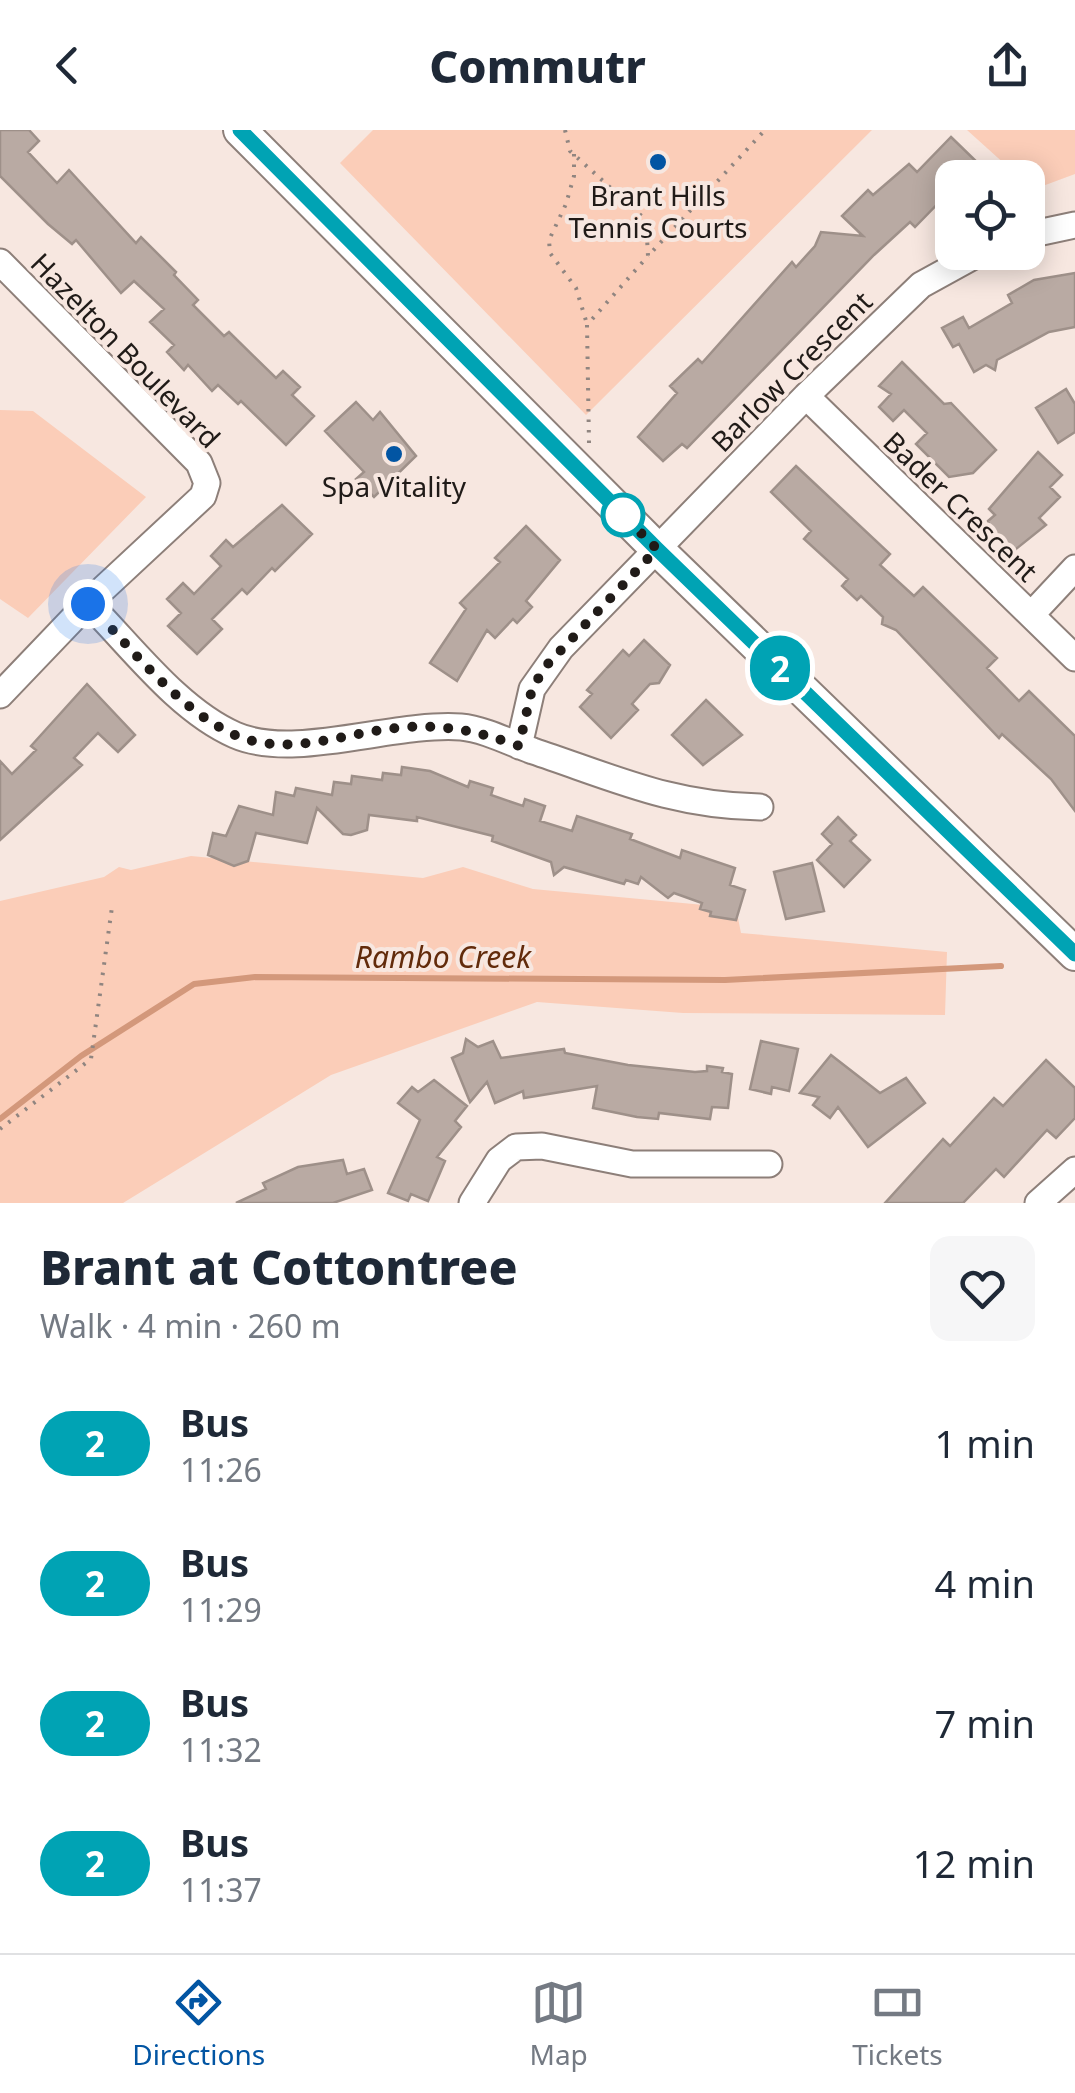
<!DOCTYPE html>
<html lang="en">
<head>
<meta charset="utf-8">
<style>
	:root { --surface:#fff; --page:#f6f6f7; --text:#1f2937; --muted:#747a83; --line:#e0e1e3; --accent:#0255a3 }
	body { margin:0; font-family:"Noto Sans",sans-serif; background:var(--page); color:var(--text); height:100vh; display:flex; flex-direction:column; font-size:38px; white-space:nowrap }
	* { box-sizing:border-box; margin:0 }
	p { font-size:32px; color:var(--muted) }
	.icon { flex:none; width:55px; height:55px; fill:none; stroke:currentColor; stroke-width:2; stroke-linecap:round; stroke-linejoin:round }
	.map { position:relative; height:1073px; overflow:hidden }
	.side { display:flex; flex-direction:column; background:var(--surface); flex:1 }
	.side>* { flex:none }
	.badge { padding:0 20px; border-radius:32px; font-size:35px; line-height:65px }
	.tools { position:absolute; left:935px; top:30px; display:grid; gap:20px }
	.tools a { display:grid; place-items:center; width:110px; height:110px; border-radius:20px; background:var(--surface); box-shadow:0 5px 25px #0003; font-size:50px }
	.you { position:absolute; width:50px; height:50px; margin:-25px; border:8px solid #fff; border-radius:50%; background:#1a73e8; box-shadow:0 0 0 15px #1a73e833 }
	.map>.badge { position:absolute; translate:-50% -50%; box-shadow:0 0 0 5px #fff }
	.round { display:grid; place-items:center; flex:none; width:105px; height:105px; border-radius:20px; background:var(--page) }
	.summary { display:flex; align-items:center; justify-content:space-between; height:170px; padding:0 40px }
	h1 { font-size:48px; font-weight:800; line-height:75px }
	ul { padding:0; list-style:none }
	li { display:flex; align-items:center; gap:30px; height:140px; padding:0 40px }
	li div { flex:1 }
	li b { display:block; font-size:38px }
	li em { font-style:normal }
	li .badge { min-width:110px; font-weight:700; text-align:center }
	header { display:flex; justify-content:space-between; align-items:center; height:130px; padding:0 40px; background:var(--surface); font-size:45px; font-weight:800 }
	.tab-bar { display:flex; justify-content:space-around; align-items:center; height:140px; border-top:2px solid var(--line); background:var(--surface); font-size:28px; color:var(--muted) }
	.tab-bar a { display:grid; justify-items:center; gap:5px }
	.tab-bar .current { color:var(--accent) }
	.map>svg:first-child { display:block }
</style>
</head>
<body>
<header><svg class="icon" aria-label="back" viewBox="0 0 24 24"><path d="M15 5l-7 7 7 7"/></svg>Commutr<svg class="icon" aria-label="share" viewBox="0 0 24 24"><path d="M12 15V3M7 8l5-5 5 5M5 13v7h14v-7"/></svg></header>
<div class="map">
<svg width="1075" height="1073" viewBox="0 0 1075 1073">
	<rect width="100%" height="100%" fill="#f7e7e0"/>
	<path fill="#fbcdb8" d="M373,0H872L586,285L340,33Z
		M967,0H1075V44L1032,60L1028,48L1019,47Z
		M0,280L33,281L146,367L28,488L0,469Z
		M191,726L423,748L463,737L533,759L736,778L741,803L947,822L945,885L683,883L537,872L331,945L123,1073H0V771L104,747L119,737L131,740Z"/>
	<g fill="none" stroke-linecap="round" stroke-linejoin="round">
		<path stroke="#d3987b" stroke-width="6" d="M0,989L81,926L194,854L255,847L725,850L1001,836"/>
	</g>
	<path fill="#b9aaa3" stroke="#9e9089" stroke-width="2.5" d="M0,0H29L39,11L28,22L57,53L69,40L136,113L141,107L176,142L174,145L198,170L193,175L224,206L229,202L276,248L283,241L300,257L292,265L314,286L286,315L241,271L238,274L218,255L212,261L188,235L184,240L167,222L174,215L150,192L164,179L134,151L121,163L76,110L72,114L48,94L0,46Z
		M951,7L981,36L970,48H952V59L915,97L910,92L874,125L687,318L682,314L663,331L638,307L677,263L670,256L698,229L702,233L792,132L796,137L815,116L821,102L863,106L842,86L868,60L873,65L909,34L917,42Z
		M1075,143V197L1049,202L997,230L995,240L986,235L974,242L959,214L953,217L942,198L963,187L969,198L1012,173L1008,165L1034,150Z
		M902,232L944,274L951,273L996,320L973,343L949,347L916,314L927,303L904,280L893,291L879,277L891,264L879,256Z
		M1066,259L1075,274V302L1058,313L1036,278Z
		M356,272L373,290L380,282L416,326L374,367L356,349L364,342L325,301Z
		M1038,322L1062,345L1050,357L1060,367L1039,388L1046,395L1011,423L992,404L988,391L995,385L989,379Z
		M796,336L890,424L880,435L914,466L923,457L997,528L987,538L1019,571L1029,561L1075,606V681L1051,649L1002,604L999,608L896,500L882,494L883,487L861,466L857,470L842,456L848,449L804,409L811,401L771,362Z
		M282,375L312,404L275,441L272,438L247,464L242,459L212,489L222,499L197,524L168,496L181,483L167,469L183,453L194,464L221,436L211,426L226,410L233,417Z
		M526,396L560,430L526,471L532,477L517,493L513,489L495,508L487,500L457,551L430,533L466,479L460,473L500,432L495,428Z
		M644,510L670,535L659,553L650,554L632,574L638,580L611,608L580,577L592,564L587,560L623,520L629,526Z
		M87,554L135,605L118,622L98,603L74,628L82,635L0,710V631L12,644L36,620L31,616Z
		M706,570L742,605L703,635L672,605Z
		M402,637L430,641L468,657L470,651L493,658L491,665L523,676L525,669L545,676L540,691L572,701L577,686L632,704L630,709L680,728L682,720L735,738L730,755L745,760L736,790L710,786L711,782L700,779L702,773L674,763L668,768L641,747L638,754L626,750L624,754L564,737L554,745L551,732L492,711L493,706L417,687V691L369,685L367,700L351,705L343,704L317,678L307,713L256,703L248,731L234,736L208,725L213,703L226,706L239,676L273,685L276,662L294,666L296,658L332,665L334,652L351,654L352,646L382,650L383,643L401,645Z
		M838,687L856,705L850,711L870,730L844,757L817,730L832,714L822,704Z
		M812,733L824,781L786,789L774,742Z
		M466,909L478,917L493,911L501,928L564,919L565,923L628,935L695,942L707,941V936L723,938L722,942L732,944L728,978L712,977L710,989L659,983L658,989L637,987L593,978L597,956L524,968L523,961L495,973L487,952L470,972L452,928L463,923Z
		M761,911L798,919L789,961L772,957L771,964L750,959Z
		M831,925L880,963L906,948L925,973L868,1017L838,977L830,988L813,975L819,967L800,963Z
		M1046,930L1075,958V988L1056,1008L1047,1000L1004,1047L996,1039L963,1073H885L943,1009L950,1016L994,968L1003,976Z
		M434,950L467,976L455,991L461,997L437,1027L445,1031L428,1071L411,1064L408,1071L388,1063L420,990L398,973L412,957L418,962Z
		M343,1030L347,1044L364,1039L372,1060L333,1073H236L266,1059L263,1053L298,1037Z"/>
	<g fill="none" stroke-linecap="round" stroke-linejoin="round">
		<defs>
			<path id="minor" d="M1028,105L1075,95
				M0,132L199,333L207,353L203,366L88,473L0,565
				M806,266L1075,528
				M88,473C131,516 178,580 235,605C294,631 393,592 461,597C484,599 511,613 533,621C614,648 673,676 760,677
				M1031,485L1075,438
				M519,616L532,559L561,518L806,266L921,155L981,122
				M472,1073L499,1030L516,1017L542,1016L632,1034H769
				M1038,1073L1075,1040"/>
			<path id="major" d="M240,0L657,419L1075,824"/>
		</defs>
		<use href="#minor" stroke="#8d7f79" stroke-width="29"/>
		<use href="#major" stroke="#8d7f79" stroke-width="36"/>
		<path stroke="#908580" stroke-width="4" stroke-dasharray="2.5 8" stroke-linecap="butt" d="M565,0L570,21L646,90L648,126L765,0
			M574,24V46L566,74L549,110L550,123L576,158L587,194
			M589,313L587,195L648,126
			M0,999L91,929L112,777"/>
		<use href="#minor" stroke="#fff" stroke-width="25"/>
		<use href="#major" stroke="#fff" stroke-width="32"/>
	</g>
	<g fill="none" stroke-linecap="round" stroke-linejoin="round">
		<defs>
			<path id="line" d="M240,0L657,419L1075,824"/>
		</defs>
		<use href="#line" stroke="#fff" stroke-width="22"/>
		<use href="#line" stroke="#00a3b4" stroke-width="15"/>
		<path stroke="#201b18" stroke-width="10" stroke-dasharray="0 18" d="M88,474C131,517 178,580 235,605C290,629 351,600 408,597C449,595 480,602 519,616L532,559L545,537L657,419L612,374L623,385"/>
	</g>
	<g fill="#0255a3" stroke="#f7e7e0" stroke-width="4">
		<circle cx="658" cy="32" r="10"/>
		<circle cx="394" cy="324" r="10"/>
	</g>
	<circle fill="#fff" stroke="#00a3b4" stroke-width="5" cx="623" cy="385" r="20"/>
	<g text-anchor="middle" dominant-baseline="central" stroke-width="8" stroke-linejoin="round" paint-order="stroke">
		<g font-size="28" fill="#201b18" stroke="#f7e7e0">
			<text x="658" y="65">Brant Hills<tspan x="658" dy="32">Tennis Courts</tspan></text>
			<text x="394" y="356">Spa Vitality</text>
		</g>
		<g font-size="28" fill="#201b18" stroke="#f7e7e0">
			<text transform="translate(126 220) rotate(46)">Hazelton Boulevard</text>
			<text transform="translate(791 241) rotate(-45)">Barlow Crescent</text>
			<text transform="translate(961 376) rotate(44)">Bader Crescent</text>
		</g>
		<g font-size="30" font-style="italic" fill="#622b0b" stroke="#f7e7e0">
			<text x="443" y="826">Rambo Creek</text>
		</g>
	</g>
</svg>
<div class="tools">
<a><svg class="icon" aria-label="locate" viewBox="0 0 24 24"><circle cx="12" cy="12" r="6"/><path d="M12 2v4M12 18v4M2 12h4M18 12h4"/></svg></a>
</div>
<div class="you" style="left:88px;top:474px"></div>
<b class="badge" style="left:780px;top:538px;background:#00a3b4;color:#fff">2</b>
</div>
<section class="side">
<div class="summary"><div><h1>Brant at Cottontree</h1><p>Walk · 4 min · 260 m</p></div><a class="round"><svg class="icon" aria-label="heart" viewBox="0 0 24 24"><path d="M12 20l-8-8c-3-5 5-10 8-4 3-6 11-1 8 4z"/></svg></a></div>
<ul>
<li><span class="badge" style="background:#00a3b4;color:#fff">2</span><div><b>Bus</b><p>11:26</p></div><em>1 min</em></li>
<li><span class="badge" style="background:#00a3b4;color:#fff">2</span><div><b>Bus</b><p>11:29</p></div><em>4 min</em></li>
<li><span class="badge" style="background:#00a3b4;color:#fff">2</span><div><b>Bus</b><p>11:32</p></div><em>7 min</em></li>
<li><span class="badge" style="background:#00a3b4;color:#fff">2</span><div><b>Bus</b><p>11:37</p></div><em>12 min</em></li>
</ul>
</section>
<nav class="tab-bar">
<a class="current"><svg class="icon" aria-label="directions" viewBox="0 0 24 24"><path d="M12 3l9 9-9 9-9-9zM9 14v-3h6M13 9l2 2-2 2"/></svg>Directions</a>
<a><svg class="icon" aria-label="map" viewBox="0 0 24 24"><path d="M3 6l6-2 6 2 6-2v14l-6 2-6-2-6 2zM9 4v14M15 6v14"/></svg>Map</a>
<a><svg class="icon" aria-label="tickets" viewBox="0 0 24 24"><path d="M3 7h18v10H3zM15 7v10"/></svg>Tickets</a>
</nav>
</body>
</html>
